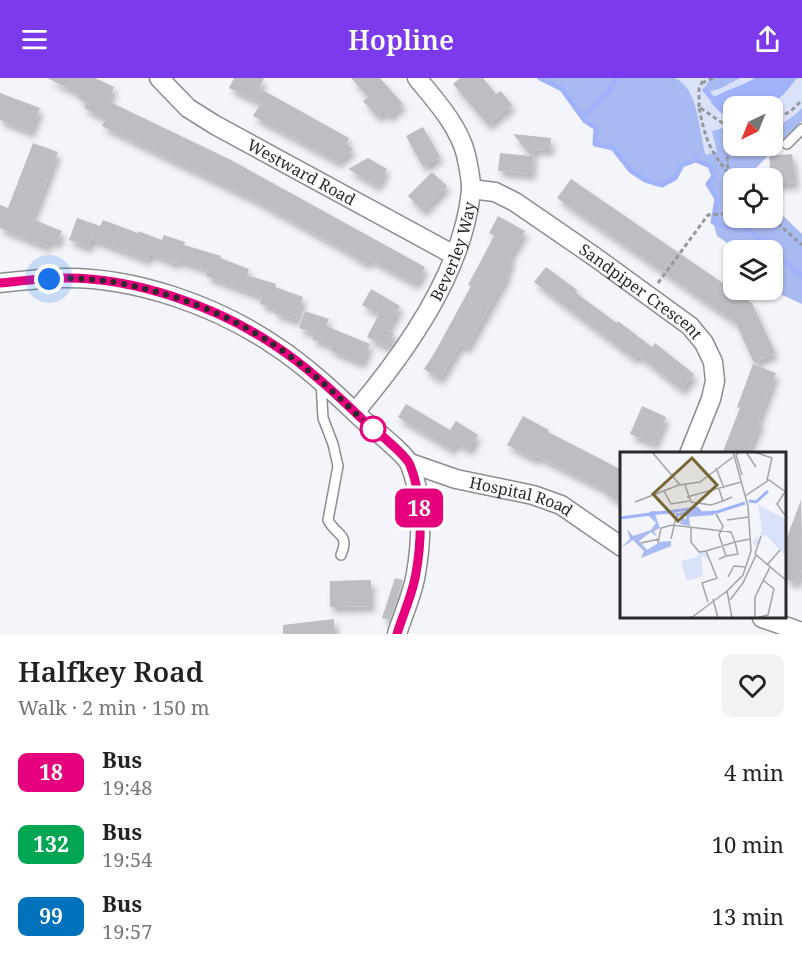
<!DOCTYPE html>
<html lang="en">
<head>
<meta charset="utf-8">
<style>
	:root { --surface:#fff; --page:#f2f2f2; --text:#222; --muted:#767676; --accent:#7c3aed }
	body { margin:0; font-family:"Noto Serif",serif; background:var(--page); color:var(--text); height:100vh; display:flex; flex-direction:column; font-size:22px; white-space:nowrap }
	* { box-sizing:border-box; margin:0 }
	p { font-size:20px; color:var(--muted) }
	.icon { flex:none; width:33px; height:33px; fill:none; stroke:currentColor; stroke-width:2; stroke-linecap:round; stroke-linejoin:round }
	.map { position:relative; height:556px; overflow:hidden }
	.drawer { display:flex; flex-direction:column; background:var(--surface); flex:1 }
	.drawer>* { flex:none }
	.badge { padding:0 12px; border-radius:9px; font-size:21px; line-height:39px }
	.needle { width:39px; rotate:223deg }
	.buttons { position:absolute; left:723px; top:18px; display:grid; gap:12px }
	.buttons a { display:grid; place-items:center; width:60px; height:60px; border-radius:12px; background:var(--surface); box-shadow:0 2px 4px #0004; font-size:30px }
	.you { position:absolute; width:30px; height:30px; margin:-15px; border:4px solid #fff; border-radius:50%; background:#1a73e8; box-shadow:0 0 0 9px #1a73e833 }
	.map>.badge { position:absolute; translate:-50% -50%; box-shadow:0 0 0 3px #fff }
	.round { display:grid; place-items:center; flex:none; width:63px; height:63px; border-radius:12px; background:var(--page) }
	.overview { display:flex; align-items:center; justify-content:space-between; height:102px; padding:0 18px }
	h1 { font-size:28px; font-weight:600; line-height:45px }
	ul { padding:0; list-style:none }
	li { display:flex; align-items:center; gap:18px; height:72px; padding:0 18px }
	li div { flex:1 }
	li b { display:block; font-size:22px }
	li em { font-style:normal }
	li .badge { min-width:66px; font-weight:700; text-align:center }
	header { display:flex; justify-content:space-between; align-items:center; height:78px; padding:0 18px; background:var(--accent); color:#fff; font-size:27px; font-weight:600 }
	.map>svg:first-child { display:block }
</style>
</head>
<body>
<header><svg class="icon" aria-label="menu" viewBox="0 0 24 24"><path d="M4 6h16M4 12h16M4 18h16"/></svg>Hopline<svg class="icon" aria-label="share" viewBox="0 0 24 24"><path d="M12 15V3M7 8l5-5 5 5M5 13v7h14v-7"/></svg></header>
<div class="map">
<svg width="802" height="556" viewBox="0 0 802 556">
	<defs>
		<filter id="shadow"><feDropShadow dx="3.5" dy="6" stdDeviation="3" flood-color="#0004"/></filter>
	</defs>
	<rect width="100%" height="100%" fill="#f4f5fa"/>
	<path fill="#dae2fa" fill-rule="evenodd" d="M675,0H802V43L746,100L710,88L700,57L679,2ZM734,28H772V68H734Z"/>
	<path fill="#a9b9f2" d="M540,0H675C700,12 698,54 706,77L717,74L712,53L733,47L734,68H772L773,52L796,36L802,30V43L746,100H734V140H772L773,128L802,156V226L780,216L773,199L772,172L736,171L717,158L713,144L717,121L708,106L714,98L709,88L695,82L682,87L675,100L662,107L645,102L631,93L613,70L595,66L596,50L587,44L563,12Z
		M711,0H741C729,5 721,12 708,14L705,9Z"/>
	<path fill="#a0b3fa" d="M755,0H797L784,16L770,28H734L733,40L721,35L711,25L712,20C726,12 742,8 755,0Z"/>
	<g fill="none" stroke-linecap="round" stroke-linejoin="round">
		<path stroke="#a0b3fa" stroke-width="5" d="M540,0L562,11L585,43L596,50L595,66L613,70L631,93L645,102L662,107L675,100L682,87L696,82L710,88L714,98L708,106L717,121L713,144L726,149L747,150L802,198
			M705,12L712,20
			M583,39L608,14L618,0"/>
	</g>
	<path fill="#bdbec3" filter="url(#shadow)" d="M47,0H95L114,9L108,23L231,82L425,189L416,206L369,181L366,186L343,171L254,122L102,48L106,41L84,30L87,25L78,20L80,16Z
		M234,0H264L259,10L349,60L346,66L353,71L338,84L253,38L261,25L229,10Z
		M351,0H380L403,26L389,39L384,33L378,39L363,23L368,19Z
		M460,0H483L496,16L501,13L512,27L488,47L453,6Z
		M0,15L40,30L31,54L0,42Z
		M423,49L440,79L423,89L406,58Z
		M513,56L551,60L550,72L534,71L532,96L498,93L500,75L531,78Z
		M33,65L58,74L32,141L62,153L57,165L49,162L47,169L0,150V127L8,130Z
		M792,76L796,105L772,107L769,78Z
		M368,80L387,91L377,108L348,91Z
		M432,94L447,108L423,133L408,118Z
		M571,101L752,225L775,275L754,285L736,245L557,120Z
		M498,138L525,153L509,180L512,182L506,194L508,196L467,270L461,266L440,301L424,291L435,274L471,208L468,207L494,158L489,155Z
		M77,140L100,148L103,142L138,155V153L162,162L164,157L185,164L184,167L221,178L220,180L249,191L247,197L276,206L275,209L303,219L296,242L274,235L276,230L260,226L262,219L206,198L208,192L178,182L177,186L150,175L148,182L92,161L88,169L69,162Z
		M546,189L577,212L576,215L617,245L618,243L652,269L655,265L694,296L682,312L638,277L635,281L600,255L534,204Z
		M371,211L400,228L387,252L394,255L387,269L367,259L379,236L362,227Z
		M305,233L329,241L326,248L370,266L362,285L330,272L331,268L312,261L314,255L299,250Z
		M753,286L776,295L758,344H761L747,376H722L740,330L737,329Z
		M406,326L450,352L456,343L478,357L469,372L456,364L452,372L398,339Z
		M642,328L666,339L655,366L630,356Z
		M523,338L549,352L548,354L622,392V424L606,416L607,413L555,387L536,378L534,381L507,367Z
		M801,422L802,491L797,505L786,501V462Z
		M395,500L403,502L390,542L382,540Z
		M371,502V528L330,529V503Z
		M334,541L335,556H283V547Z"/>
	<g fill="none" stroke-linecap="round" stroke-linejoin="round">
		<defs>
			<path id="lane" d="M787,66L802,51
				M321,304L323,340L333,366L338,388L328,442C336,458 350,455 341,477"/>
			<g id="street">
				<path id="s1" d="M159,0L188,30L215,47L454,177"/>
				<path id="s2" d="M471,111L495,114L515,124L595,179L690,248L704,265L713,284L715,303L711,321L689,376"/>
				<path d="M0,205C21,203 42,200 64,200C134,199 215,227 274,267C305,287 334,314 361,340C372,350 406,376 410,387C423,419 422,461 416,495C413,516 403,536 397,556"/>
				<path id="s3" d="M355,334C406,274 463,194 471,113C472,103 468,87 466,77C459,48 435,22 417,0"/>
				<path id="s4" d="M410,385L456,401L533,417L561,427L622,469"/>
				<path d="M762,540L802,554"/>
			</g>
		</defs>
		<use href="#lane" stroke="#8b8d91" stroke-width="12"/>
		<use href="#street" stroke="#8b8d91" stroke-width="21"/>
		<path stroke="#96979a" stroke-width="3" stroke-dasharray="4.5 3" stroke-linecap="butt" d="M702,5L713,0
			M699,29V11L704,0
			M772,44L792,32L802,22
			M734,57C726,74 724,90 734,106
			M728,95C709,71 705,60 699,29L734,53
			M772,140L802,167
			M658,205L708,137L734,135"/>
		<use href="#lane" stroke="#fff" stroke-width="9"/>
		<use href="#street" stroke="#fff" stroke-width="18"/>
	</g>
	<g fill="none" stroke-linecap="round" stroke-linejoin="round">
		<defs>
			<path id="line" d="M0,205C21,203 42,200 64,200C133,199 216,228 274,267C305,287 334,314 361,340C372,350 406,376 410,387C423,419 422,461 416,495C413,515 403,536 397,556"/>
		</defs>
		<use href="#line" stroke="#fff" stroke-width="14"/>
		<use href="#line" stroke="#e6007e" stroke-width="9"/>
		<path stroke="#292a2b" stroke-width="6" stroke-dasharray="0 10.8" d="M49,201C121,195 214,226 274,267C311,291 343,323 375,354L373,351"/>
	</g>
	<circle fill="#fff" stroke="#e6007e" stroke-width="3" cx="373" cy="351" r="12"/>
	<g text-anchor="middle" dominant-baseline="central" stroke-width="4.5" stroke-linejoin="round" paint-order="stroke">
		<g font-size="16" fill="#292a2b" stroke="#f4f5fa">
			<text stroke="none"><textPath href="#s1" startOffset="172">Westward Road</textPath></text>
			<text stroke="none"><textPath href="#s3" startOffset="190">Beverley Way</textPath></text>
			<text stroke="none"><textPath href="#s2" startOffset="201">Sandpiper Crescent</textPath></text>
			<text stroke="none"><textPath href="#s4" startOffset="116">Hospital Road</textPath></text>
		</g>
	</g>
	<g transform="translate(620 374)">
		<rect width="166" height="166" fill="#f4f5fa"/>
		<path d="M138,53L166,67V105L147,84L140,83L137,88L142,90L134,94L133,89L142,80ZM78,100H85L88,107L81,103L84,129L83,124L67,129L61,109L79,104Z" fill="#dae2fa"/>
		<path d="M77,56L81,61L94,59V63L69,65L70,74L60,72L62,64L66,68V63L58,64L56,73V62H35L40,76L34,79L37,85L31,80L19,89L27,98L40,90L51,89V94L21,106L24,99L13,88L1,96L10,87L7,77L13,84L31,78L36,71L27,62L32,59L59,61Z" fill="#a9b9f2"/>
		<path fill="none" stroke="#a0b3fa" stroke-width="3" d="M129,49L136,50L148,39M0,66L77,56L81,61L97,60L125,51"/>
		<path fill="none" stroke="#a3a4a7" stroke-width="1.5" d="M32,0L60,33L80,30L113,5M120,0L116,3L122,23M126,0L136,15M134,0L152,6L147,28M96,16L104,36M65,33L71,50L91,53L103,49M99,37L103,49L112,45M44,39L51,52L69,49M165,40L157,52L167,66M125,44L149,28L167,41M67,45L121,30M15,50L59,33M96,62L103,74L99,83L106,104L99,107M107,68L128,65M71,76V90L79,100L86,99L97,126L82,131L88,150M51,87L56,65M21,91L39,87M38,91L41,76L52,73L111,80L115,90L130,87M86,99L115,90M135,102L167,129M135,102L141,84M106,104L118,102L115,90M147,113L160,98M108,125L114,114L126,115M93,147L98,166M110,148L123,131L136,103M71,166L107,139M112,166L107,139L123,123L131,99L128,54L113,0M135,166L148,163L154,137L143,128M135,166V145L150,115"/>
		<path fill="#776735" fill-opacity="0.15" stroke="#776735" stroke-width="3" d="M72,6L97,33L58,69L33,42Z"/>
		<rect width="166" height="166" fill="none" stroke="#292a2b" stroke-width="3"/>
	</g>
</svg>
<div class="buttons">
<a><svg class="needle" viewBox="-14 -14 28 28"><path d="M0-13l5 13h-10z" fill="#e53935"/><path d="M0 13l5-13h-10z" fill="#767676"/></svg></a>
<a><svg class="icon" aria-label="locate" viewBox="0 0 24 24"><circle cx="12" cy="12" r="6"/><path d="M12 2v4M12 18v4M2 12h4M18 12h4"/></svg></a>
<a><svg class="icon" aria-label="layers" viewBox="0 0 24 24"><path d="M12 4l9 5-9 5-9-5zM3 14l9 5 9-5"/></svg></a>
</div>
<div class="you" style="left:49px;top:201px"></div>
<b class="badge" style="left:419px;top:430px;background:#e6007e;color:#fff">18</b>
</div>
<section class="drawer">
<div class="overview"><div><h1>Halfkey Road</h1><p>Walk · 2 min · 150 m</p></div><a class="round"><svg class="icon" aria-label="heart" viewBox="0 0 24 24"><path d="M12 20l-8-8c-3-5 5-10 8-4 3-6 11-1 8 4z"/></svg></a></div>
<ul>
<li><span class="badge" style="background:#e6007e;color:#fff">18</span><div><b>Bus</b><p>19:48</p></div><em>4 min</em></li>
<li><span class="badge" style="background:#00a651;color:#fff">132</span><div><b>Bus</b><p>19:54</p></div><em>10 min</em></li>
<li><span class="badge" style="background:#0072bc;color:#fff">99</span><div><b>Bus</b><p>19:57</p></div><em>13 min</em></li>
</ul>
</section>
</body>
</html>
